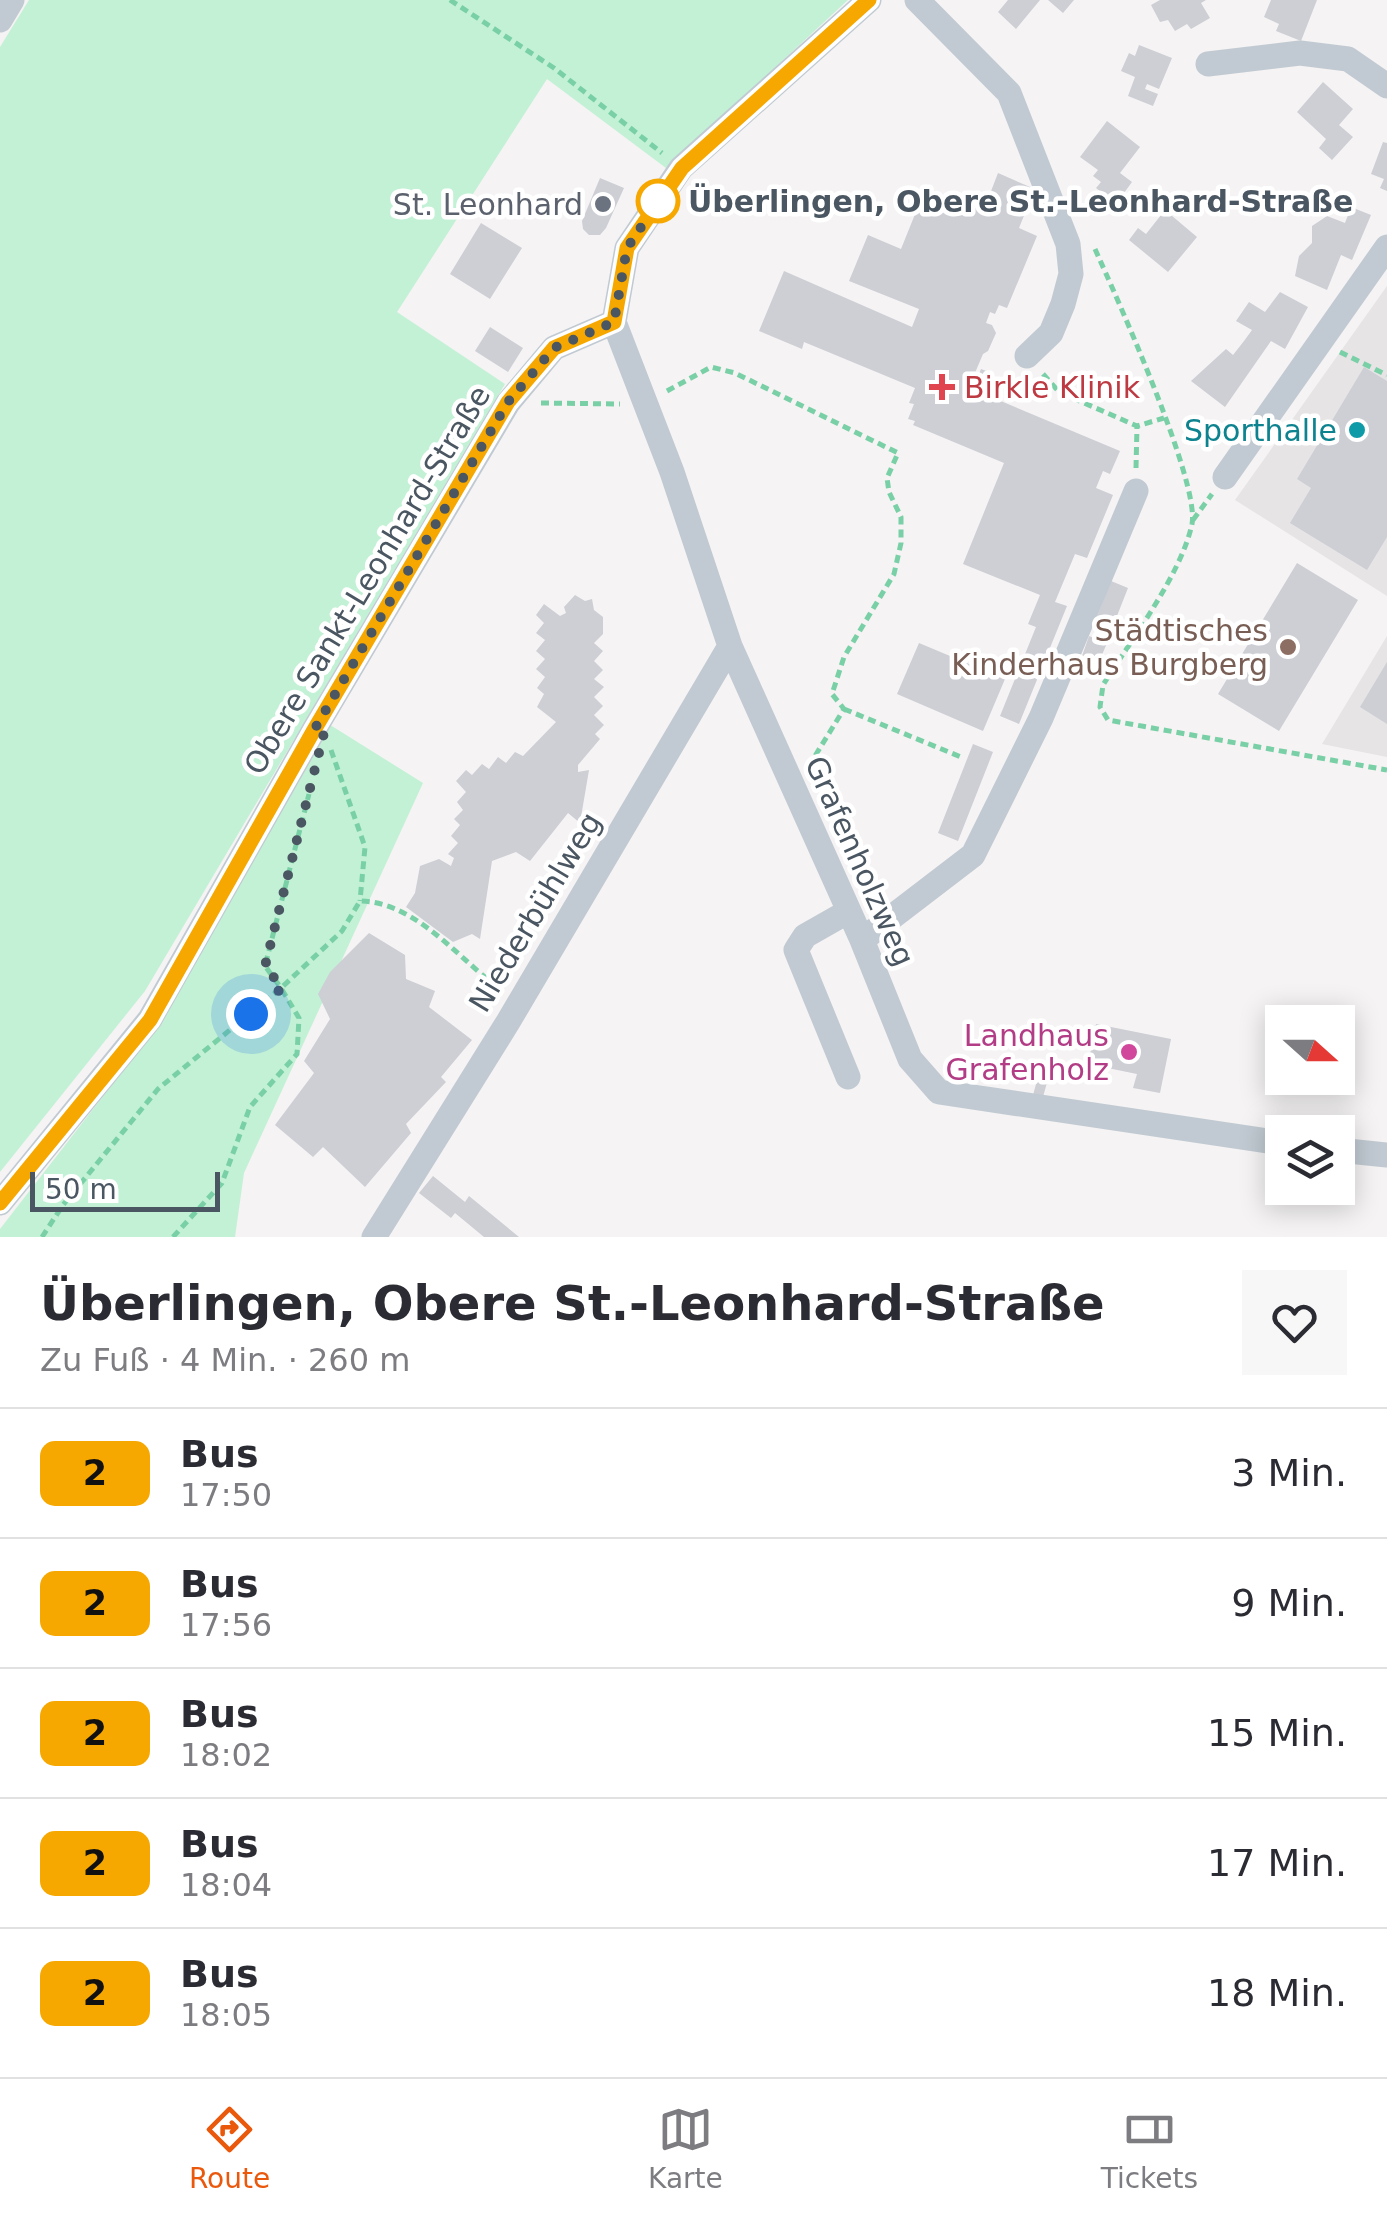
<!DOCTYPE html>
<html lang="de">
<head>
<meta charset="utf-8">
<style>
	:root { --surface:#fff; --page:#f7f7f7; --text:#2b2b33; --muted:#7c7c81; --line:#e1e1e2; --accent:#ea580c }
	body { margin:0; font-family:"DejaVu Sans",sans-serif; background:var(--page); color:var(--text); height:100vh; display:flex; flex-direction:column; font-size:38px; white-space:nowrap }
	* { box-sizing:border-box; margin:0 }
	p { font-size:32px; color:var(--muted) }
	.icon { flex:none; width:55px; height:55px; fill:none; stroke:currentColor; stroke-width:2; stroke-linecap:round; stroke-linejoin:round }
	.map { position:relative; height:1237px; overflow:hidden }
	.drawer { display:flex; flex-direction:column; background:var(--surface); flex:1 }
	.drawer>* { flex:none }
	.badge { padding:0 20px; border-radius:15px; font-size:35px; line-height:65px }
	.needle { width:65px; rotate:111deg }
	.controls { position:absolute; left:1265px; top:1005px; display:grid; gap:20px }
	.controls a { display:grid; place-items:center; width:90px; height:90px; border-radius:0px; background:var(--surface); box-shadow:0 5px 25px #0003; font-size:50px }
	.scale { position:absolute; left:30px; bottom:25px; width:190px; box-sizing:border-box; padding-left:10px; border:5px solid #4a5661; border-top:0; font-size:28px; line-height:35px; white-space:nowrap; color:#4a5661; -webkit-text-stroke:8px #fff; paint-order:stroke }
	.you { position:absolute; width:50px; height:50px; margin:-25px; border:8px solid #fff; border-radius:50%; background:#1a73e8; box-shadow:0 0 0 15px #1a73e833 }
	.map>.badge { position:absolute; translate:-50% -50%; box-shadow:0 0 0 5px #fff }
	.round { display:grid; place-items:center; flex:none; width:105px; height:105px; border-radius:0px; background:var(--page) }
	.summary { display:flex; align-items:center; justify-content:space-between; height:170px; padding:0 40px }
	h1 { font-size:48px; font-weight:800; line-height:75px }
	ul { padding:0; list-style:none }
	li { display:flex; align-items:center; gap:30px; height:130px; padding:0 40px; border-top:2px solid var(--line) }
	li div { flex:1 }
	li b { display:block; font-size:38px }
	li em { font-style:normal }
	li .badge { min-width:110px; font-weight:700; text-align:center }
	.tabs { display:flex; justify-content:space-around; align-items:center; height:140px; border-top:2px solid var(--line); background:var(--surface); font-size:28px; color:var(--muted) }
	.tabs a { display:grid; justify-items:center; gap:5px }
	.tabs .on { color:var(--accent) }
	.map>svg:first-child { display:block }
</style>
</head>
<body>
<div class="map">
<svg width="1387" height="1237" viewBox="0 0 1387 1237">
	<rect width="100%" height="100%" fill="#f5f3f3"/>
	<path fill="#e6e4e5" d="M1387,286V596L1235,500Z
		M1387,636V757L1322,744Z"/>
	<path fill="#c3f1d5" d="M29,0H848L666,168L547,79L397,312L505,384L145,991L0,1172V47Z
		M327,723L423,783L244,1173L235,1237H0V1229L149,1037Z"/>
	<path fill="#cdcfd5" d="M1008,0H1040L1016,29L998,12Z
		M1048,0H1074L1063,13Z
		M1160,0H1206L1201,3L1210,18L1191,29L1187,24L1175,31L1168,20L1160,22L1151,5Z
		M1271,0H1317L1301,41L1276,31L1279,24L1264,17Z
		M1139,45L1172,58L1159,89L1147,84L1145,89L1158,94L1153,106L1128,96L1135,77L1121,71L1129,53L1135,56Z
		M1323,82L1353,109L1339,125L1353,137L1332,160L1319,148L1326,139L1297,112Z
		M1107,121L1140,147L1120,173L1132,182L1116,204L1096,188L1101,182L1093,176L1098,170L1080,157Z
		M1383,142L1387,143V191L1380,188L1384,179L1371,174Z
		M998,173L1030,187L1024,201L1029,203L1019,228L1037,236L1007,308L999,305L995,314L990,312L986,323L992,325L996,333L988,351L983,354L969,387L973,388L981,369L992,373L984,394L1120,451L1110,474L1103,471L1096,488L1113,495L1087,558L1075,554L1055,602L1067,606L1019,724L1000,716L1036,627L1028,624L1040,595L963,564L1004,463L913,425L915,421L908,419L914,404L909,403L915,388L804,342L802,349L759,331L784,271L912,327L919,309L849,281L868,235L901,249L926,187L988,213L993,201L988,199Z
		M600,178L624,188L606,228L600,235H589L583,229L582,221Z
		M1351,207L1371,215L1352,260L1341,255L1327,290L1295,276L1299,256L1312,243V226L1327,216L1345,223Z
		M1165,210L1197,237L1168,272L1129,240L1138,228L1146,234Z
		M481,223L522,248L490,299L450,274Z
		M1280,292L1308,307L1285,349L1271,341L1225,407L1191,381L1226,349L1233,355L1244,341L1252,330L1236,321L1249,302L1265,312Z
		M490,327L523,348L508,372L475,351Z
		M1364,367L1387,381V537L1367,570L1290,523L1311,488L1297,479Z
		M1297,563L1358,600L1279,731L1218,694Z
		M1111,581L1128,588L1113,626L1096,619Z
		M575,595L585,601L592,599L594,610L603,617V634L594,643L603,651L594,661L603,670L594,679L604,687L594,697L603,706L594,715L604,725L595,734L600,739L578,765V772L589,770L580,823L568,813L530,861L516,852L492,861L480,939L472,934L453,942L406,907L415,893L420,866L439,859L451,866L454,858L448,854L458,843L451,836L460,825L454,819L463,810L457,802L466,792L456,781L466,770L472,775L482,764L489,769L498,757L506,763L515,752L523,756L556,722L537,707L544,694L537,688L545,677L536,669L545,659L536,651L545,640L536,633L544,623L536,615L544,604L560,616L566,613L564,607Z
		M1089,636L1107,643L1099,662L1082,656Z
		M919,643L1005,679L983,731L897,694Z
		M1387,662V724L1360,707Z
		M973,744L993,752L958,841L938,833Z
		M369,933L405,955L406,979L435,991L429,1007L472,1040L441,1077L446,1082L406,1124L411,1133L365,1187L323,1147L313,1157L275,1125L314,1073L304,1061L330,1019L318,994L330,972Z
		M1096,1024L1171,1039L1160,1093L1133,1088L1137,1074L1088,1064Z
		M1038,1077L1048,1079L1043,1097L1033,1095Z
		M433,1176L465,1202L469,1196L519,1237H484L455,1213L451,1218L419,1193Z"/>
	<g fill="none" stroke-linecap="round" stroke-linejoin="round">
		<path stroke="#7ad0a6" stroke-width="5" stroke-dasharray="8 5" stroke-linecap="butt" d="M450,0L554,68L662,153
			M1095,249C1116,296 1200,482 1192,524C1181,575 1131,640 1103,685L1100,707L1108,720L1387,770
			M1340,352L1387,375
			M1043,374L1059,392L1137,426L1164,418
			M667,391L711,367L735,373L898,453L887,478L889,492L901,517V543L894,574L844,657L832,694L844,709L810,764
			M541,403L620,404
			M1136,468L1137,426
			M1193,520L1212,494
			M844,709L961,757
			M331,750L365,847L360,901
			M42,1237L63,1205L158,1089L281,988L265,966L309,794
			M173,1237L222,1183L250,1107L297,1054L299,1018L281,988L342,931L360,901C410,902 449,947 486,978"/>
		<path stroke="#c1cad2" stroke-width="25" d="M869,0L681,168L627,248L614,322L672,472L730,646L862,940L910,1059L939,1092L1282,1143
			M917,0L1009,93L1068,244L1071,274L1063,304L1051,333L1027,356
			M0,20L12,0
			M1208,64L1300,53L1348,59L1387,86
			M1225,477L1387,247
			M862,940L973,855L1041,718L1136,491
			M848,1077L796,950L805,936L849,911
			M1338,1150L1387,1155
			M0,1203L150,1019L314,730L508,403L554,348L614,322
			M374,1237L508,1022L730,646"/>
	</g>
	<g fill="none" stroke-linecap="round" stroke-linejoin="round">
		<defs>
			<path id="line" d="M0,1203L150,1020L314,730L508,402L554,348L614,322L627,248L682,168L869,0"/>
		</defs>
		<use href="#line" stroke="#fff" stroke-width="22"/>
		<use href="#line" stroke="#f6a801" stroke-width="15"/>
		<path stroke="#4a5661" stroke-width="10" stroke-dasharray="0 18" d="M251,1014L282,988L265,966L324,733L314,730L508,402L554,348L614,322L627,248L660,199L658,201"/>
	</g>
	<circle fill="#fff" stroke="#f6a801" stroke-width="5" cx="658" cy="201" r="20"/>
	<circle fill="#6b7280" stroke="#fff" stroke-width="4" cx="603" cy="204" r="10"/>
	<path fill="#e0444e" stroke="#fff" stroke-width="4" d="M937 372h10v10h10v10h-10v10h-10v-10h-10v-10h10z"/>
	<circle fill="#0f9aa8" stroke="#fff" stroke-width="4" cx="1357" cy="430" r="10"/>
	<circle fill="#8d6e63" stroke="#fff" stroke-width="4" cx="1288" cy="647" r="10"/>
	<circle fill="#d1479c" stroke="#fff" stroke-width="4" cx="1129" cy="1052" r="10"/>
	<g text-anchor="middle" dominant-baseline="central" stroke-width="9" stroke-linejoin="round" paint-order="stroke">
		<g font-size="30" font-weight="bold" fill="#4a5661" stroke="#fff" text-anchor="start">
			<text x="688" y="201">Überlingen, Obere St.-Leonhard-Straße</text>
		</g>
		<g font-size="30" fill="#5b616d" stroke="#fff" text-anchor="end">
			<text x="583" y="204">St. Leonhard</text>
		</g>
		<g font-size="30" fill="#be3a42" stroke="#fff" text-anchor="start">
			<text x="964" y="387">Birkle Klinik</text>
		</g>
		<g font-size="30" fill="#0d838f" stroke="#fff" text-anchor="end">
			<text x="1337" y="430">Sporthalle</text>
		</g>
		<g font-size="30" fill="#4a5661" stroke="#fff">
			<text transform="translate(367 580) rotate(-59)">Obere Sankt-Leonhard-Straße</text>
			<text transform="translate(860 861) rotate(66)">Grafenholzweg</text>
			<text transform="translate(535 912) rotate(-59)">Niederbühlweg</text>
		</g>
		<g font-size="30" fill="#785e54" stroke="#fff" text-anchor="end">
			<text x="1268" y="630">Städtisches<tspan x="1268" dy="34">Kinderhaus Burgberg</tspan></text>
		</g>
		<g font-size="30" fill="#b23c85" stroke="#fff" text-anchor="end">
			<text x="1109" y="1035">Landhaus<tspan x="1109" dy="34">Grafenholz</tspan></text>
		</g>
	</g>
</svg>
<div class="controls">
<a><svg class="needle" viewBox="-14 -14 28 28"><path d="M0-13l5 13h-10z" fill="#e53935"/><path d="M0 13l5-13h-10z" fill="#7c7c81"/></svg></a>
<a><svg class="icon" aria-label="layers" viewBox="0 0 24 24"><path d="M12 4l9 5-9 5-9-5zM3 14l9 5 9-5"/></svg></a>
</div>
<div class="scale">50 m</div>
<div class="you" style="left:251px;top:1014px"></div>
</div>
<section class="drawer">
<div class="summary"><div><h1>Überlingen, Obere St.-Leonhard-Straße</h1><p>Zu Fuß · 4 Min. · 260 m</p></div><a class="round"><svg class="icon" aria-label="heart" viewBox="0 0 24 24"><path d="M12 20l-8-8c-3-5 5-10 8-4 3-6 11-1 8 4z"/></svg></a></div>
<ul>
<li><span class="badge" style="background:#f6a801;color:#111">2</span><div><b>Bus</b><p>17:50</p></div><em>3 Min.</em></li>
<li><span class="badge" style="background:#f6a801;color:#111">2</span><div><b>Bus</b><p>17:56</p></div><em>9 Min.</em></li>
<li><span class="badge" style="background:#f6a801;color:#111">2</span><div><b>Bus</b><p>18:02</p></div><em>15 Min.</em></li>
<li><span class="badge" style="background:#f6a801;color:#111">2</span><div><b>Bus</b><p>18:04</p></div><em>17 Min.</em></li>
<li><span class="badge" style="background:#f6a801;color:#111">2</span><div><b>Bus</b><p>18:05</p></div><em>18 Min.</em></li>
</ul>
</section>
<nav class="tabs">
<a class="on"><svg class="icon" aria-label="directions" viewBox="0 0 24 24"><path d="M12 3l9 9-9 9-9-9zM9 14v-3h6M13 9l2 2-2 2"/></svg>Route</a>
<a><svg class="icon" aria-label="map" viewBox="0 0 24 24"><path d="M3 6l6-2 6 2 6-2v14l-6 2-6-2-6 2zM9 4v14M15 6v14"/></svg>Karte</a>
<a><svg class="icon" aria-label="tickets" viewBox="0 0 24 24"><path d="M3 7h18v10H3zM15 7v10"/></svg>Tickets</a>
</nav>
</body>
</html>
